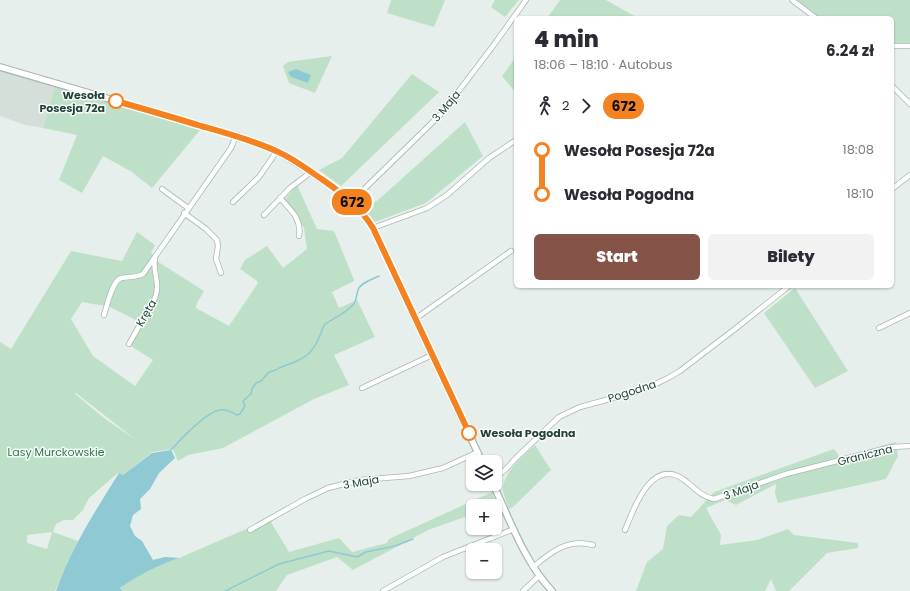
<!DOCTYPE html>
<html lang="pl">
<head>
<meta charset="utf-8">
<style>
	:root { --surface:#fff; --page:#f2f2f3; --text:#2b2b33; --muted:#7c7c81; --accent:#855347 }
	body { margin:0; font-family:Poppins,sans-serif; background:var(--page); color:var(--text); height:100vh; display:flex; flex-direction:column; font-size:15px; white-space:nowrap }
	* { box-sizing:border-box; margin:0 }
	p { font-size:13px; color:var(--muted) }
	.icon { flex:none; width:22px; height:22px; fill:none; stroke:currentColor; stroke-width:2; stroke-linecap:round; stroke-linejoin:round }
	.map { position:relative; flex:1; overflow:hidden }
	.details { position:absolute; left:514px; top:16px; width:380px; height:272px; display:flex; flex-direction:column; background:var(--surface); border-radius:6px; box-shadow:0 1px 3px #0004 }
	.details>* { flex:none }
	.badge { padding:0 8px; border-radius:13px; font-size:14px; line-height:26px }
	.fabs { position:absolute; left:466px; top:455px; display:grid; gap:8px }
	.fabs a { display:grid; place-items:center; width:36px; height:36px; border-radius:6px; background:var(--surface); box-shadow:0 1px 3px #0004; font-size:20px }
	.map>.badge { position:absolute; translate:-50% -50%; box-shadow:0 0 0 2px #fff }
	.legs { display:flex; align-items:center; gap:6px; height:44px; padding:0 20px; font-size:13px }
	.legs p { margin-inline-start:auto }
	.summary { display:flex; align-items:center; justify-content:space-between; height:68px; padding:0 20px }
	h1 { font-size:22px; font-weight:800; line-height:30px }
	.action { display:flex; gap:8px; margin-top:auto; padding:8px 20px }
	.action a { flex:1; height:46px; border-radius:6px; background:var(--accent); color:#fff; font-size:16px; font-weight:800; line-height:46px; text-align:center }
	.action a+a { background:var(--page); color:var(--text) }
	ul { padding:0 20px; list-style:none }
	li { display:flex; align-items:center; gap:14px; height:44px; font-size:15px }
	li i { display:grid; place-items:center; width:6px; height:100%; margin:0 5px; background:currentColor }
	li i::after { content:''; width:10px; height:10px; margin:-5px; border:3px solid; border-radius:50%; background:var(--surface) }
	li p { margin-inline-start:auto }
	li:first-child i { background:linear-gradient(#0000 50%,currentColor 0) }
	li:last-child i { background:linear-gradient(currentColor 50%,#0000 0) }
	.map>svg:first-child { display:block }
</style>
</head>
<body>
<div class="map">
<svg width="910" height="591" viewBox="0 0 910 591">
	<rect width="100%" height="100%" fill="#e6efeb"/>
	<path fill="#d4dfda" d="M0,71L55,87L43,128L25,125L0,116Z"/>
	<path fill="#bfe0c8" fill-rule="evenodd" d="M391,0H445L434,27L387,13Z
		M495,0H519L505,17L491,7Z
		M560,0H606L638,18H547Z
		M795,0H910V44H892V18H819Z
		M332,56L315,93L289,83L283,66L288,62Z
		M516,57V93L502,76Z
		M412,74L439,92L341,186L319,170L342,158Z
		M55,87L161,118L201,129L152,188L132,172L103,156L82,193L59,180L77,135L43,128Z
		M465,122L483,156L426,203L375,222L364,208L378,200Z
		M297,185L317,229L334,231L354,280V281L332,292L339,308L357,300L375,337L334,355L349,385L314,399L223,448L188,455L178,461L173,449L152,452L123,475L118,473L89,498L83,510L73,520H64L56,524L53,532L78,541L55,591H0V342L11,349L71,251L122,261L137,232L155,245L151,253L160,263L204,291L196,305V308L229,326L258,283L256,280L240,269L245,260L267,246L283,268L307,249L304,228L285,199ZM82,302L110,307L142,323L131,346L153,360L135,386L93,356L71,319ZM75,394L76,393L136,440L104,418ZM52,532L47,549L27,543V535Z
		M795,288L848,371L815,388L764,313Z
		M896,442L898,456L886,479L778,503L775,493L776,484L736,505L725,500L706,508L721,535L720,545L757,540L788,529L794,535L858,543V548L827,553L789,591H776L771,579L765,591H636L647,562L663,549L667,526L679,515L691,517L714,492L834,449L840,457Z
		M535,445L551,470L513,507L509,509C507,503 504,497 503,491C502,473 523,456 535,445Z
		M492,492L497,505L494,506H473V514L428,530L353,570L337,557L287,575L276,591H122L120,588L130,580L160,564L179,558L269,519L289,552L339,538L352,552L387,543L389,539Z"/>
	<path fill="#8ec9d4" d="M296,69L311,75L308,83L291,77L288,72Z
		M171,450L175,458L159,473L150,489L140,499L141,509L133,515L130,526L135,536L142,541L153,560L165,557L179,558C158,565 138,575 120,588L122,591H56C71,549 95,511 119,473L123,475L152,453Z"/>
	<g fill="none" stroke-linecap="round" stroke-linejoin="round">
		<path stroke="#8ec9d4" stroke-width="1.5" d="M171,450C181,439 206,412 220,410C227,409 231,412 237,415L240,414L245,406L243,401L251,394L252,389L256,383L261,381L269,372L276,370L279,368C307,358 314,355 324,325C333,318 345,314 353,305C357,300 356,296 358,290C360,283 373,279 379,276
			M225,591L279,564L329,551L357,557L366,552L395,546L413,539"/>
		<defs>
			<path id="minor" d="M792,0L816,18
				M892,46H910
				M892,86L910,104
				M162,189L188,208
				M892,189L910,175
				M280,198C290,209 302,219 299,236
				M352,201L442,113L493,46L526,0
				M233,202L259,177L277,151
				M184,213L206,229L217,240L218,246L216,259L221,273
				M264,215L290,188L311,172
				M373,228L427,208L447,195L489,158L516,140
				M104,315C107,306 112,281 121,278C128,276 136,278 143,274L231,148L236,136
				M415,319L511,251
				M879,328L910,313
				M129,344L155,298C161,281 152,274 155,258
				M362,388L432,355
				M495,478L506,469L516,458L559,417L580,407L643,390L668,378L680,371L735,329L789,286
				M250,530L305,499L328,488L360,480L409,476L443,468L478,452
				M625,530C634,508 651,458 683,479C693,486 701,497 714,499L786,474L892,447L910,446
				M533,567C551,552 568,538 593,545
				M383,591L443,557L514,529
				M523,591L539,576"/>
			<path id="tertiary" d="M0,67L236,136L277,151L311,172L352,201L364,214L373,228L482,462
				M493,484C510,520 524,561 552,591"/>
		</defs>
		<use href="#minor" stroke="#a8b8b2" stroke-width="6"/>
		<use href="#tertiary" stroke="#a8b8b2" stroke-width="8"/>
		<use href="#minor" stroke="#fff" stroke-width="4.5"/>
		<use href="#tertiary" stroke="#fff" stroke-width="5.5"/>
	</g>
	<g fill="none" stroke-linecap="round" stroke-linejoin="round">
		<defs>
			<path id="line-1" d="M116,101C144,109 172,117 201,126C226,133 252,140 276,151C293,158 308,170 323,180C343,194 360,207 373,228L469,433"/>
		</defs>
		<use href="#line-1" stroke="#fff" stroke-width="9"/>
		<use href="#line-1" stroke="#f58220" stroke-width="6"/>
	</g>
	<g fill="#fff" stroke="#f58220" stroke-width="2">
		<circle cx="116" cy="101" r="7"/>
		<circle cx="469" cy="433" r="7"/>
	</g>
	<g text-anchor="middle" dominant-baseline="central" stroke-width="3" stroke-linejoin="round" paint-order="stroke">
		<g font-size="11" font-weight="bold" fill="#24423a" stroke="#f7fbf9" text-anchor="end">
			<text x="105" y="95">Wesoła<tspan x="105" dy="13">Posesja 72a</tspan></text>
			<text x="480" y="433" text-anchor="start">Wesoła Pogodna</text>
		</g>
		<g font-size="11" fill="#24423a" stroke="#f7fbf9">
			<text transform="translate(446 106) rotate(-50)">3 Maja</text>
			<text transform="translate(146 313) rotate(-60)">Kręta</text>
			<text transform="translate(632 391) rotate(-18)">Pogodna</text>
			<text transform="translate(865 455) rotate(-14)">Graniczna</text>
			<text transform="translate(361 482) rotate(-10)">3 Maja</text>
			<text transform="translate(741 490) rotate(-20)">3 Maja</text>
		</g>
		<g font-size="11" fill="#2d7a4b" stroke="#f7fbf9">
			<text x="56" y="452">Lasy Murckowskie</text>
		</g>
	</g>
</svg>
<div class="fabs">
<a><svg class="icon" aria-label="layers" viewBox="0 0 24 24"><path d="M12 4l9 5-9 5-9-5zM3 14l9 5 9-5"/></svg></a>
<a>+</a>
<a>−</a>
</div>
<b class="badge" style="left:352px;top:202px;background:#f58220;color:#111">672</b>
<section class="details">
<div class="summary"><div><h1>4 min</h1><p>18:06 – 18:10 · Autobus</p></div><b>6.24 zł</b></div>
<div class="legs"><svg class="icon" aria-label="walk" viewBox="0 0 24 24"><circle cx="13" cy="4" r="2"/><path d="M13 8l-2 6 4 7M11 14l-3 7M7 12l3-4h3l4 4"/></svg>2<svg class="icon" aria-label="forward" viewBox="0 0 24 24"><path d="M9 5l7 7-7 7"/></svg><b class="badge" style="background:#f58220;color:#111">672</b></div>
<ul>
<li><i style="color:#f58220"></i><b>Wesoła Posesja 72a</b><p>18:08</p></li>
<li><i style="color:#f58220"></i><b>Wesoła Pogodna</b><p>18:10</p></li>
</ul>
<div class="action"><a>Start</a><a>Bilety</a></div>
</section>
</div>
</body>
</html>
